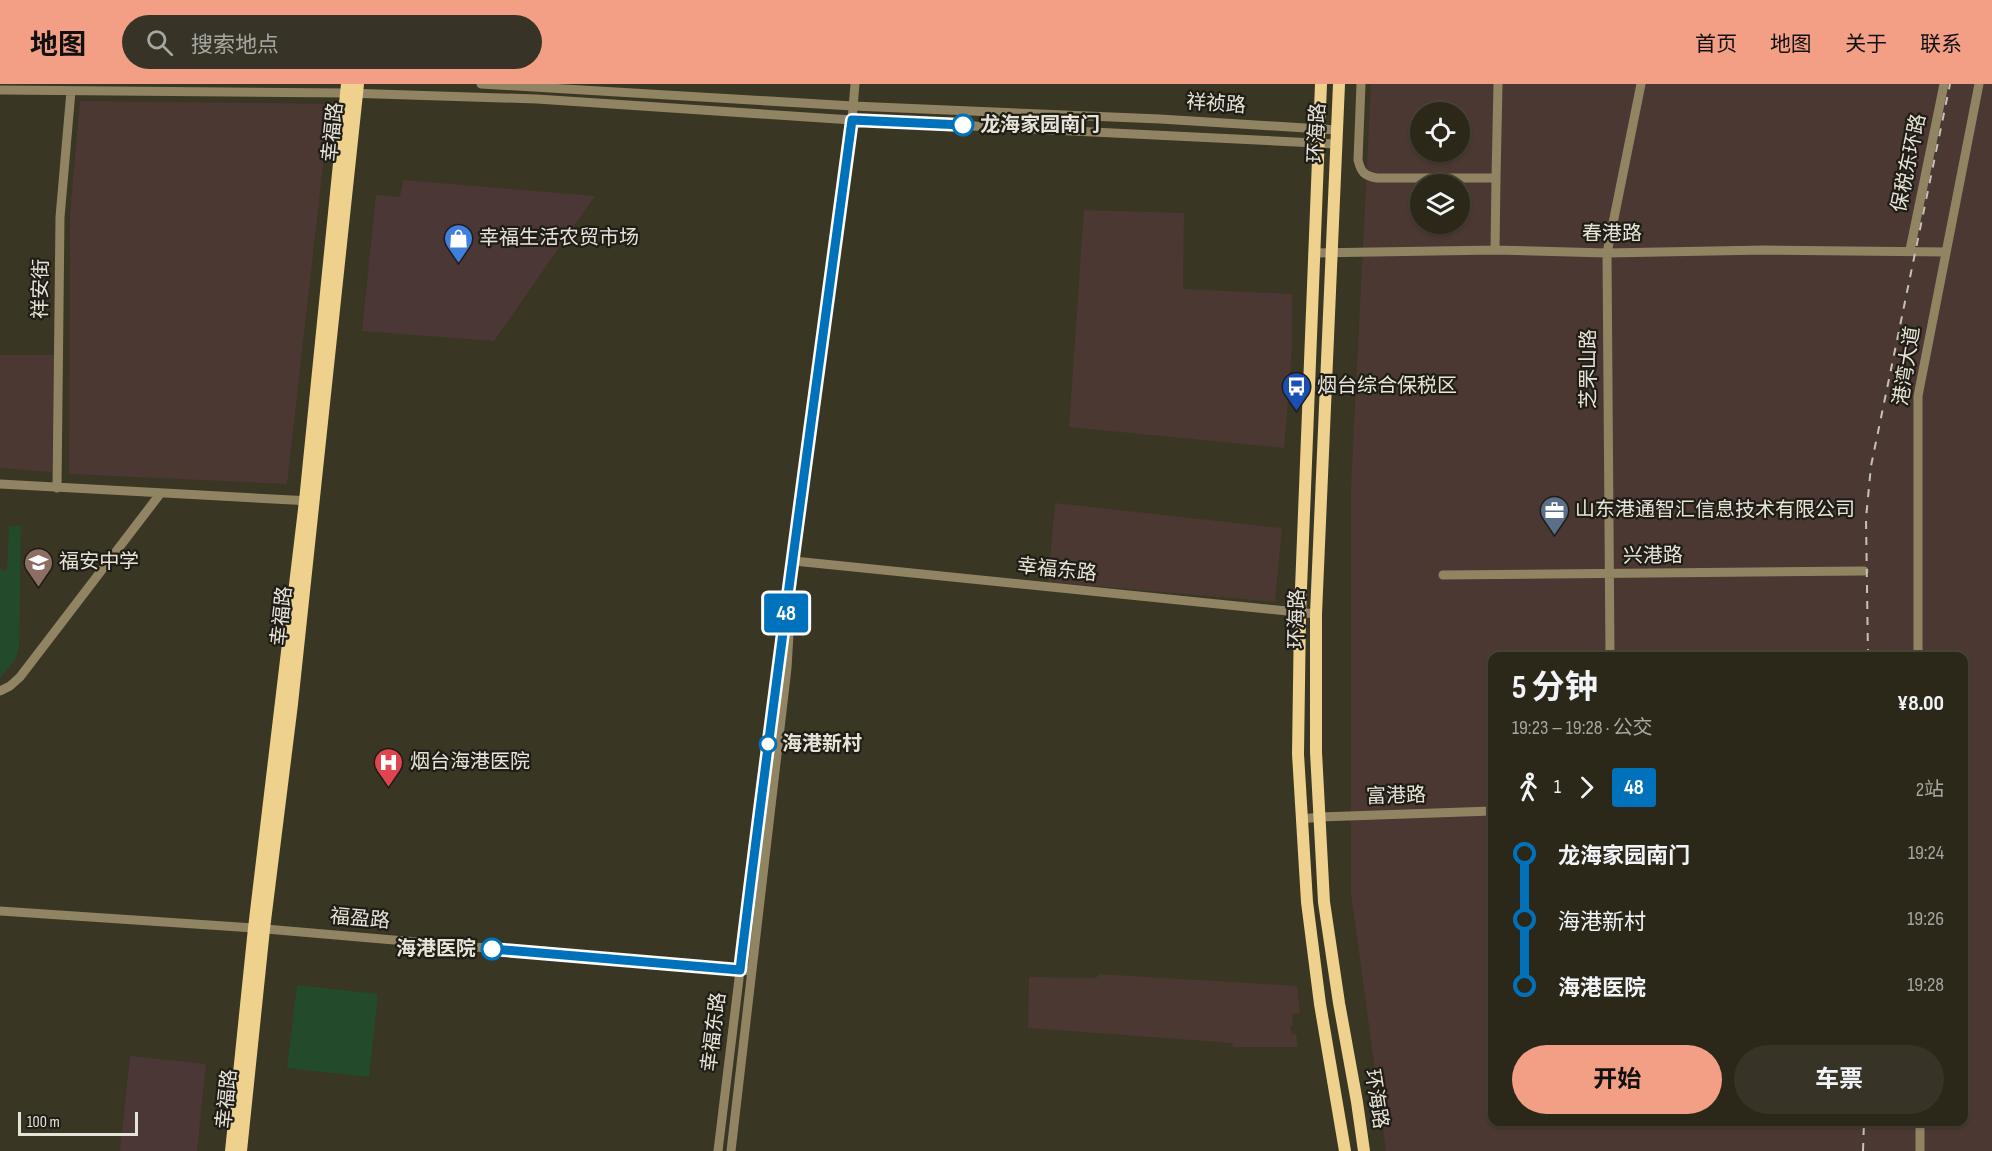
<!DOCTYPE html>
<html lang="zh">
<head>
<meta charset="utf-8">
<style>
	:root { --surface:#2b281a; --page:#373427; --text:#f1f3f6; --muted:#a6a6a2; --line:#474439; --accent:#f39f85 }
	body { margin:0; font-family:"Sofia Sans Condensed","Noto Sans SC",sans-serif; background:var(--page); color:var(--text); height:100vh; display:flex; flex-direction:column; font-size:22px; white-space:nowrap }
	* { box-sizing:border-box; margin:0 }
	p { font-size:20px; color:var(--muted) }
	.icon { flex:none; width:33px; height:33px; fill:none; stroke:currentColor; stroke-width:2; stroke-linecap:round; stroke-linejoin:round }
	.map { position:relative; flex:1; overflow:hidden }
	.details { position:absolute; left:1488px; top:568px; width:480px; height:474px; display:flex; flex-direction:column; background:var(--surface); border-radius:12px; box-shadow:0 2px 4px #0004,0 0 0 2px var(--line) }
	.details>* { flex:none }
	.badge { padding:0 12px; border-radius:4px; font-size:21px; line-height:39px }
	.buttons { position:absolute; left:1410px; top:18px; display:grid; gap:12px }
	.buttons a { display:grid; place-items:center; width:60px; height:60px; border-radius:50%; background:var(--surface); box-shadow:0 2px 4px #0004,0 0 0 2px var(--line); font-size:30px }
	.scale { position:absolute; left:18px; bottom:15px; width:120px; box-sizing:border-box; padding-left:6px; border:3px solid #e6e4d9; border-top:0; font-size:16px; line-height:21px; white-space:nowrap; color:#e6e4d9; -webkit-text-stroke:4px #1f1d15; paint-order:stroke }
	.map>.badge { position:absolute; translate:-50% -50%; box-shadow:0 0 0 3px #fff }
	.legs { display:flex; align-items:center; gap:9px; height:66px; padding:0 24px; font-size:20px }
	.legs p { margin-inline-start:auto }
	.overview { display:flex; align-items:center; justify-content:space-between; height:102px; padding:0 24px }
	h1 { font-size:33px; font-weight:700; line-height:45px }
	.primary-button { display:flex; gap:12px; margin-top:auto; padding:12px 24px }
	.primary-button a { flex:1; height:69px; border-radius:36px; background:var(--accent); color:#111; font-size:24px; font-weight:700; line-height:69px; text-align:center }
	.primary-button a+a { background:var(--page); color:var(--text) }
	ul { padding:0 24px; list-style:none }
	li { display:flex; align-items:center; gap:21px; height:66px; font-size:22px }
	li i { display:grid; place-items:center; width:9px; height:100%; margin:0 8px; background:currentColor }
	li i::after { content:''; width:15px; height:15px; margin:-8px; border:4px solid; border-radius:50%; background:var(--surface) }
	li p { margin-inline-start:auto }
	li:first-child i { background:linear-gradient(#0000 50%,currentColor 0) }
	li:last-child i { background:linear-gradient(currentColor 50%,#0000 0) }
	header { display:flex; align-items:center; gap:36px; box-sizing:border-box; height:84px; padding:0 30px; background:var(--accent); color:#111 }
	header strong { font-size:28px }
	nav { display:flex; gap:33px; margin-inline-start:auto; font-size:21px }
	.search { width:420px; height:54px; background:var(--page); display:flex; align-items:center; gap:15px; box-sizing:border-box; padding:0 21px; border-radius:33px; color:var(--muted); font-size:22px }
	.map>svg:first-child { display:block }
</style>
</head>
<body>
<header>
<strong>地图</strong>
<div class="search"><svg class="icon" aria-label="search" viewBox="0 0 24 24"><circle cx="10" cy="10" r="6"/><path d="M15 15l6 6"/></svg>搜索地点</div>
<nav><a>首页</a><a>地图</a><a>关于</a><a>联系</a></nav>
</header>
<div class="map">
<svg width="1992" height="1067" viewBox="0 0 1992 1067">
	<rect width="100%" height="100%" fill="#393623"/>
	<path fill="#4c3737" d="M403,96L595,112L494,257L362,247L376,111L400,113Z
		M130,972L206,980L197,1067H120Z"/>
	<path fill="#4b3832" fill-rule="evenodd" d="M1371,0H1992V1067H1386L1351,809V404ZM1420,28H1460V68H1420ZM1420,100H1460V140H1420ZM1492,573H1964V1038H1492Z
		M80,17L330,20L287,400L69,390L70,130Z
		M1084,126L1184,129L1183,205L1292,210V264L1284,364L1069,343Z
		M0,271H54L52,386L51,388L0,384Z
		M1055,419L1282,444L1275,518L1048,498Z
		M1099,890L1297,902L1300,929L1292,930L1293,941L1290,942L1292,951L1296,950L1298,963H1233L1232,959L1028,944L1029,893L1096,894Z"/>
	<path fill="#234b2b" d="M9,442H21L19,564L15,576L0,594V485L7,487Z
		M297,901L378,910L369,993L287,984Z"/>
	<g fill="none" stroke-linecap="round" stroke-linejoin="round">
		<path stroke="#918463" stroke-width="9" d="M481,0L853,22L1160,35L1337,46
			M1361,0L1358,76C1361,88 1364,92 1377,94H1496L1495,166
			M0,6L346,9L537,15L852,36L1336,60
			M1496,94L1498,0
			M1910,166L1944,0
			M1313,169L1495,166L1607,169L1765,166L1946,168
			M0,400L311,417
			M57,404L60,133L71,7
			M794,477L1316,530
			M1443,491L1864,487
			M1610,573L1607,169L1641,0
			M1918,573V312L1979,0
			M0,607L10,602L20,593L160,410
			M1301,735L1320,733L1492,727
			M0,827L254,844L752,887
			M1920,1038V1067
			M718,1067L777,583L794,477L852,36L855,0
			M731,1067L787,584L790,533"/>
		<path stroke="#edd18d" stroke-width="12" d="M1321,0L1300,530L1298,670L1307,818L1320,920L1345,1067
			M1339,0L1316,530V668L1324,818L1339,919L1357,1018L1364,1067
			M231,1067L254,844L305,417L347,0
			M241,1067L264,845L292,620L358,0"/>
		<path stroke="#c5c3b6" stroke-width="2" stroke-dasharray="8 8" stroke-linecap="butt" d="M1868,573L1866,434L1871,382L1950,0
			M1863,1067L1864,1038"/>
	</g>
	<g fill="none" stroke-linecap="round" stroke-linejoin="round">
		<defs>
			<path id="line-1" d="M492,865L740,886C774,603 814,320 852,36L963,41"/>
		</defs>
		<use href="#line-1" stroke="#fff" stroke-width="14"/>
		<use href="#line-1" stroke="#0072bc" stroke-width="9"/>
	</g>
	<defs>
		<symbol id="shop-pin" viewBox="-11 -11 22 30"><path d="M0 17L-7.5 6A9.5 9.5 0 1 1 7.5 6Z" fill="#3f7fe0" stroke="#1f1d15"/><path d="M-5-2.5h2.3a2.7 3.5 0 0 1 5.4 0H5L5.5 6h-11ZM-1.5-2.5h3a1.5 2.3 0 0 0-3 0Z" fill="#fff"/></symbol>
		<symbol id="bus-pin" viewBox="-11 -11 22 30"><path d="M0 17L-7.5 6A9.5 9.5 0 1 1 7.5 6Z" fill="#1a4fb4" stroke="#1f1d15"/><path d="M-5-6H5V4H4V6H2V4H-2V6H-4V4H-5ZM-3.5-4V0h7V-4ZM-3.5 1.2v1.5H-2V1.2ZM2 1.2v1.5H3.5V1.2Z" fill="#fff"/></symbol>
		<symbol id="office-pin" viewBox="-11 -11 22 30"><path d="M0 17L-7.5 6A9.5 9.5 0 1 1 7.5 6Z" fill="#5c6f8a" stroke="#1f1d15"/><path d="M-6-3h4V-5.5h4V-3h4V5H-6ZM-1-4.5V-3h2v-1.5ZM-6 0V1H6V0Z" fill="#fff"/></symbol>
		<symbol id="school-pin" viewBox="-11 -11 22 30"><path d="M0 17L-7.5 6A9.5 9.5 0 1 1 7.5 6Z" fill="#8d6e63" stroke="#1f1d15"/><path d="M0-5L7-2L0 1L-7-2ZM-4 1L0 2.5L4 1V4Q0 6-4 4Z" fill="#fff"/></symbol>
		<symbol id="hospital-pin" viewBox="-11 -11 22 30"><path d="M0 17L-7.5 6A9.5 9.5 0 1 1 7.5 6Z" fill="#e0444e" stroke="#1f1d15"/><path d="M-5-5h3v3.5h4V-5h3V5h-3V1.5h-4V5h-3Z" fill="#fff"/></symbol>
	</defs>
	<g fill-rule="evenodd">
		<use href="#shop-pin" x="442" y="138" width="33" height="45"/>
		<use href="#bus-pin" x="1280" y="286" width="33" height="45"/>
		<use href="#office-pin" x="1538" y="410" width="33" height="45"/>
		<use href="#school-pin" x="22" y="462" width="33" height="45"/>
		<use href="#hospital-pin" x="372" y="662" width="33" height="45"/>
	</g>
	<g fill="#fff" stroke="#0072bc" stroke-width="3">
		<circle cx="963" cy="41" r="10"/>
		<circle cx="768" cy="660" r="8"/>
		<circle cx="492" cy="865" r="10"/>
	</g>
	<g text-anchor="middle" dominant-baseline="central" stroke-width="4.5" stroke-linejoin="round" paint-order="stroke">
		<g font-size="20" fill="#e6e4d9" stroke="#1f1d15">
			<text transform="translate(1216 20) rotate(4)">祥祯路</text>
			<text transform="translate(333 48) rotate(-84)">幸福路</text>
			<text transform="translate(1317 49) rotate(-87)">环海路</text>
			<text transform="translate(1909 79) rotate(-78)">保税东环路</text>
			<text x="1612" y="150">春港路</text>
			<text transform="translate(41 205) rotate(-89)">祥安街</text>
			<text transform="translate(1907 282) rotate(-81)">港湾大道</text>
			<text transform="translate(1589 285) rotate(-90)">芝罘山路</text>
			<text transform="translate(1653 472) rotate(-1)">兴港路</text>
			<text transform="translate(1057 486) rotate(6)">幸福东路</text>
			<text transform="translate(282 532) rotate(-84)">幸福路</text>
			<text transform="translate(1297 535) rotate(-89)">环海路</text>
			<text transform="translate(1396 712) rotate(-2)">富港路</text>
			<text transform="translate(360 835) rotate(5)">福盈路</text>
			<text transform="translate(714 948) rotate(-83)">幸福东路</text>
			<text transform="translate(227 1015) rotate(-84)">幸福路</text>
			<text transform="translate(1376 1015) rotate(81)">环海路</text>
		</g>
		<g font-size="20" font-weight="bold" fill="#e6e4d9" stroke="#1f1d15" text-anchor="start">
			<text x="980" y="41">龙海家园南门</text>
			<text x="782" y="660">海港新村</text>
			<text x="476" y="865" text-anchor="end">海港医院</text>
		</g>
		<g font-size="20" fill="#e6e4d9" stroke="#1f1d15" text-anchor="start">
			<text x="479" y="154">幸福生活农贸市场</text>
			<text x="1317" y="302">烟台综合保税区</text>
			<text x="1575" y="426">山东港通智汇信息技术有限公司</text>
			<text x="59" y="478">福安中学</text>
			<text x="410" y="678">烟台海港医院</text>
		</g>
	</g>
</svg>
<div class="buttons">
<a><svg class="icon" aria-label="locate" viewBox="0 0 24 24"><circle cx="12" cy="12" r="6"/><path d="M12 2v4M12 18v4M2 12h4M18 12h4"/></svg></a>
<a><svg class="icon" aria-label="layers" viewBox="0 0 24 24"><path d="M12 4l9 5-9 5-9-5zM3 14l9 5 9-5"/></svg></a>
</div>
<div class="scale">100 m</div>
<b class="badge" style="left:786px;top:529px;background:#0072bc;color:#fff">48</b>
<section class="details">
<div class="overview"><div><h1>5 分钟</h1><p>19:23 – 19:28 · 公交</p></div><b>¥8.00</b></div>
<div class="legs"><svg class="icon" aria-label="walk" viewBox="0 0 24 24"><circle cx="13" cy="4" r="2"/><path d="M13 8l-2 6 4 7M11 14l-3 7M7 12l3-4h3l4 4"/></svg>1<svg class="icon" aria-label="forward" viewBox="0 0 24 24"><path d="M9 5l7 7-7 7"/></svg><b class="badge" style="background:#0072bc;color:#fff">48</b><p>2站</p></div>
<ul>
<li><i style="color:#0072bc"></i><b>龙海家园南门</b><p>19:24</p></li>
<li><i style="color:#0072bc"></i><span>海港新村</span><p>19:26</p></li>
<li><i style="color:#0072bc"></i><b>海港医院</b><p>19:28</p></li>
</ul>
<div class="primary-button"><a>开始</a><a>车票</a></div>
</section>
</div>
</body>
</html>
